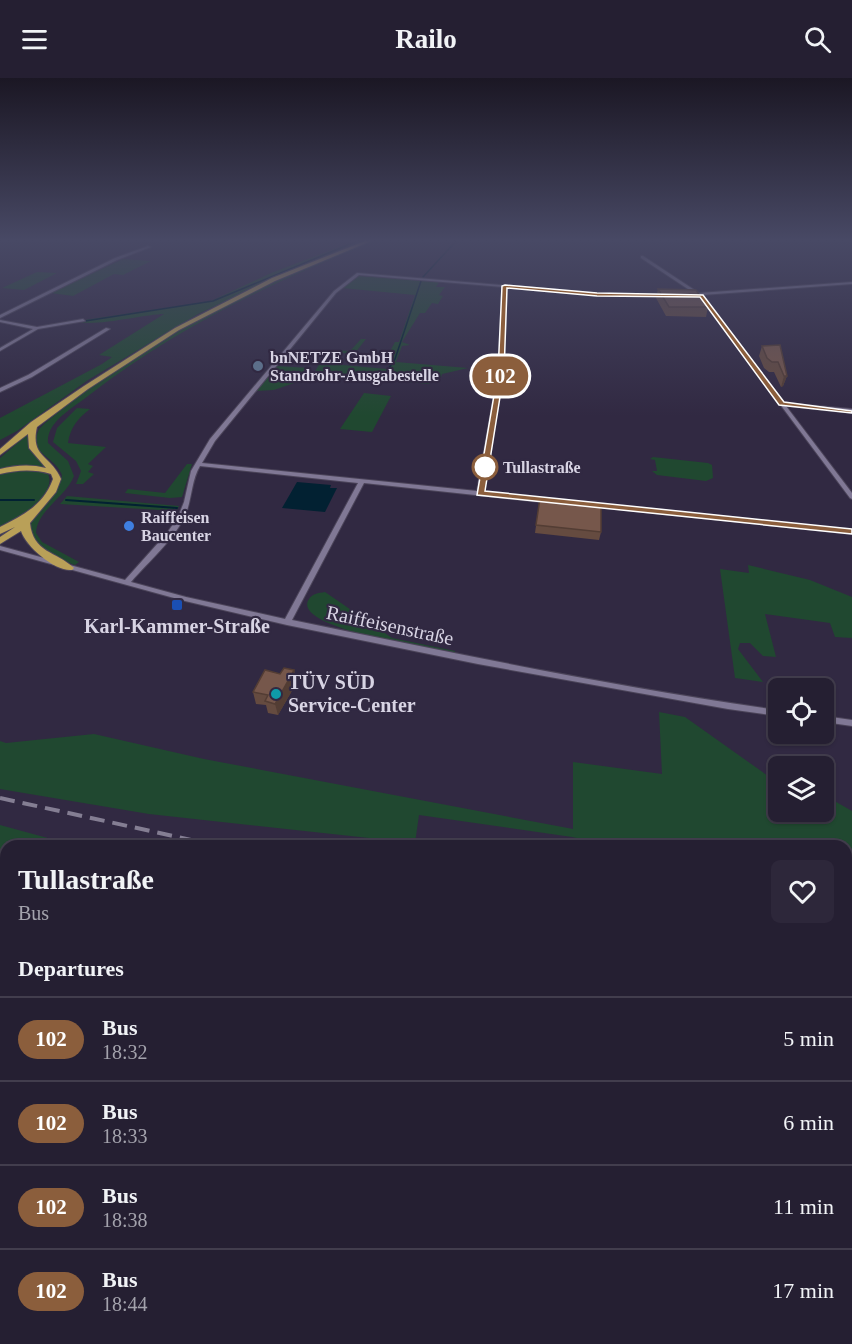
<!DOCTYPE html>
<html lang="en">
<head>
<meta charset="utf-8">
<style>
	:root { --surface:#251f32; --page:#2d273a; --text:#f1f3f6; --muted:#a3a2ac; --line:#423d4d }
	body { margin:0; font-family:Georgia,serif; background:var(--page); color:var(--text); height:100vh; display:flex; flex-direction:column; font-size:22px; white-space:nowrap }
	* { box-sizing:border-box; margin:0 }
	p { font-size:20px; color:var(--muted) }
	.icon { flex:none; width:33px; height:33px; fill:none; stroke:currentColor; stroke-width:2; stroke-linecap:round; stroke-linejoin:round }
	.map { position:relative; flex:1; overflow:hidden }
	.side { position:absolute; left:0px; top:762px; width:852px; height:504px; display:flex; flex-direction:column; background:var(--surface); border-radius:18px 18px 0 0; box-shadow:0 2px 4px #0004,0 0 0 2px var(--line) }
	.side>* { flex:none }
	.badge { padding:0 12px; border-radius:20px; font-size:21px; line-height:39px }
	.controls { position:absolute; left:768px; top:600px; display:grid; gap:12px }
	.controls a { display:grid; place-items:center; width:66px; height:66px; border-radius:9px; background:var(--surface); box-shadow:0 2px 4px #0004,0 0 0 2px var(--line); font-size:30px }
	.map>.badge { position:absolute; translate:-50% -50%; box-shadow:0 0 0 3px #fff }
	h2 { padding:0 18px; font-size:22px; line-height:54px }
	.round { display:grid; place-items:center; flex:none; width:63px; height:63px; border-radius:9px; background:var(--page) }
	.headline { display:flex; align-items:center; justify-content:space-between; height:102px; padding:0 18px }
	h1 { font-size:28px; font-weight:700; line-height:45px }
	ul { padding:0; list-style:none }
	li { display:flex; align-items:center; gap:18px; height:84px; padding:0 18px; border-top:2px solid var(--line) }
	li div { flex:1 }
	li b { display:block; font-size:22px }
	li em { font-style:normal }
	li .badge { min-width:66px; font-weight:700; text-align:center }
	header { display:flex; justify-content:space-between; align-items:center; height:78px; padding:0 18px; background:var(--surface); font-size:27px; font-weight:700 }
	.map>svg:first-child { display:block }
</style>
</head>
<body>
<header><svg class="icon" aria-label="menu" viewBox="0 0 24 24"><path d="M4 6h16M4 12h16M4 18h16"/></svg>Railo<svg class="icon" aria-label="search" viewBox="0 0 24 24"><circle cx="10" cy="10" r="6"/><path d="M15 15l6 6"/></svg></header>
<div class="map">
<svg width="852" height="1266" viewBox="0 0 852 1266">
	<rect width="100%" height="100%" fill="#312942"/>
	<path fill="#204830" d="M360,161H371L283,196L198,236L88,302L17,353L0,362V340L102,286L112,279L99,277L164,236C146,236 90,250 78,243L211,223L271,195Z
		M378,161H382C277,201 177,249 88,318C73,330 46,344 48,365L68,383L74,398C66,419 37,432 36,455L42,464L79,484L75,487C53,479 39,472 29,450C37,430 58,418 62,397C56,382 40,378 34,364L39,351L45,345C144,264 258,205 378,161Z
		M123,181L151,183L123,197L114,196L73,218L51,215Z
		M37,194L57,195L24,212L2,210Z
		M359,198L439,204L436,209H445L439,217L443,218L438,226L432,225L425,235H420L402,264L410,267L402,268L396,284L468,290L442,296L441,299L433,298L429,306L314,295L320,285L387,291L393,283L391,280L332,274L334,272L350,273L361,261H366L355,275L388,277L395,264H399L415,217L342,210Z
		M277,288L310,290L300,303L274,312L256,313Z
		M364,315L391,318L372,354L340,351Z
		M77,330L90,331C78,340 70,350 68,365L106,369L88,386L93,388L88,394L94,396L83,406H76L81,393L76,383L53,364L57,350Z
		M29,355V370L48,390L22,388L0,393V380Z
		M653,379L708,385L712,387L713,400L706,403L657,397L652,393H657L655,382L650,381Z
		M187,386H192L182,419L170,420L125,415L128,411L165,415Z
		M23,390L48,396C58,417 15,442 0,451V396Z
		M67,418L179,428L176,433L60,426Z
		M748,487L810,502L852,519V560L835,559L830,545L765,536L776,579L763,578L750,565H740L738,571L763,604L735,600L720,491L749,495Z
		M325,514L392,560L455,573V575C437,572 289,550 309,521C312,516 318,515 325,514Z
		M659,634L685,639L778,705V734H824V717L852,733V822L846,821V768H612L572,759L419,737L415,765L149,736L0,711V663L6,665L94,656L204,681L573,751V684L662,696Z
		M0,747L77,768H6V892L0,891Z
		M846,947L852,948V1103L846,1102Z
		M33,1260H184L181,1266H30Z
		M347,1260H495V1266H366Z
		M608,1260H673V1266H611Z"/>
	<path fill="#022132" d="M297,404L331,407L330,410H337L325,434L282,430Z"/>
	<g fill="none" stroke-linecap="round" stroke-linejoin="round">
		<path stroke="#022132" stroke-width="1.5" d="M423,199L458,161
			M85,243L213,223L362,161
			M383,299L395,281L421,203"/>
		<path stroke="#022132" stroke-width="2" d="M0,422H34
			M66,422L177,430"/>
		<defs>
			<path id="minor" d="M148,168L151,169L117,182L0,240V237L115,180Z
				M641,178H643L699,215L852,204V206L702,217L784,325L852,331V335L786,328L852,415V421L850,420L700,219L698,218H687V216L694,215L641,180Z
				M357,195L597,215L668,216L670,217L668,218L597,217L507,210L504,294L483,414L550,421L553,423L550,425L364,405L292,542C453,575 615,609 778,632V638L728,631L478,586L287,547L185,523L0,472V468L125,502L167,455L178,439L184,424L191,393L210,361L334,213ZM359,197L503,209L498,294L477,413L202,385L215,363L336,215ZM200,388L358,405L285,541L186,519L131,504C149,483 173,463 185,438C192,422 191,403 200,388Z
				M83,241L85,243L38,251L0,273V270L33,251L0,244V242L37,249Z
				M106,250L110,251L32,299L0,314V310L28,297Z
				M591,425L852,452V456L589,428V426Z
				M824,638L852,642V648L824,644Z
				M0,905L6,906V918L0,917Z
				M6,1092V1108L0,1110V1094Z
				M846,1114L852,1116V1130L846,1128Z"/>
			<path id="major" d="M370,161H376L275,203L179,252L88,311L37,349C30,380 51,377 61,401L56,414L30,445C33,475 56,473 74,490L72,492C56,494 26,469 21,453L0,466V459L15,449L0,456V449C23,437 43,428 53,401L51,396C33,391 18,392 0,396V391C16,387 31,386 46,390L29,370L28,356L0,377V371L31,344L84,308L175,250L272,200Z"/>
		</defs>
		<use href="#minor" stroke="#4b4459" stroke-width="2"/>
		<use href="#major" stroke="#4b4459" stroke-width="2"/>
		<use href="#minor" fill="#807895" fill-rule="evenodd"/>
		<use href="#major" fill="#b9a058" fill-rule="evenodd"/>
		<path stroke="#847e93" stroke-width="4" stroke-dasharray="15 8" stroke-linecap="butt" d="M0,720L219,768
			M846,915L852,916"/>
	</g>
	<path fill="#654b40" d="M658,211L708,229L706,239L666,238L656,220Z
		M780,267L787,298L783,308L781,309L774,294H769L764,290L759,278L762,268Z
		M540,420L601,454L599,462L535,455Z
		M294,592L297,604L278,637L268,635L266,627L256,626L253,614L280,596Z"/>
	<path fill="#533d34" d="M784,298H787L783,308L781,309Z
		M294,592L297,604L278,637L275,626Z
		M0,999L1,1000L3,1010L0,1015Z"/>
	<path fill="#76574b" stroke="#533d34" stroke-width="1.5" d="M658,211L696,212L708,229H669Z
		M780,267L787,298H784L778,284H772L767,280L762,268Z
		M540,420L601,426V454L536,447Z
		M284,590L294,592L275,626L265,623L268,617L253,614L265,592L280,596Z"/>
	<linearGradient id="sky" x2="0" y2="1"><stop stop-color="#1b1724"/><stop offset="0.48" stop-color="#484965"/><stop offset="1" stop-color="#484965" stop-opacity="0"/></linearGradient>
	<rect width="852" height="338" fill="url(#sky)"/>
	<path fill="#8b5e3c" stroke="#fff" stroke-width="1.5" d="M505,207L597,215L703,217L784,324L852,333V335L779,327L700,219L597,218L507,210L504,294L485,413L852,451V456L477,417L498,294L502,208Z"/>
	<circle fill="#5c6f8a" stroke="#312942" stroke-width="2" cx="258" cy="288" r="6"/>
	<circle fill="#fff" stroke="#8b5e3c" stroke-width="3" cx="485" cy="389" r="12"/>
	<circle fill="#3f7fe0" stroke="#312942" stroke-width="2" cx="129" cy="448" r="6"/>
	<rect fill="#1a4fb4" stroke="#312942" stroke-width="2" x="171" y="521" width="12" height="12" rx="3"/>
	<circle fill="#0f9aa8" stroke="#312942" stroke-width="2" cx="276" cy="616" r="6"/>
	<g text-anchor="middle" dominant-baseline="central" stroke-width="4.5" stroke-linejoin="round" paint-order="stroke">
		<g font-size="16" font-weight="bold" fill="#d8d4e4" stroke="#312942" text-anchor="start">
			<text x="270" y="279">bnNETZE GmbH<tspan x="270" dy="18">Standrohr-Ausgabestelle</tspan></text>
			<text x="141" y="439">Raiffeisen<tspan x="141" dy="18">Baucenter</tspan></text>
		</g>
		<g font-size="16" font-weight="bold" fill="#d8d4e4" stroke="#312942" text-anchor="start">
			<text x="503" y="389">Tullastraße</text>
		</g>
		<g font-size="20" fill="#d8d4e4" stroke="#312942">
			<text transform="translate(390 547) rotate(12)">Raiffeisenstraße</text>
		</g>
		<g font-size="20" font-weight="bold" fill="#d8d4e4" stroke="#312942">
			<text x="177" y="548">Karl-Kammer-Straße</text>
			<text x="288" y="604" text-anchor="start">TÜV SÜD<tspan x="288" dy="23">Service-Center</tspan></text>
		</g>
	</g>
</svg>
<div class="controls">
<a><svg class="icon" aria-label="locate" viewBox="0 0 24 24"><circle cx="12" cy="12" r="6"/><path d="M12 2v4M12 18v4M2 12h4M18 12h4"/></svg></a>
<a><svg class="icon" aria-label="layers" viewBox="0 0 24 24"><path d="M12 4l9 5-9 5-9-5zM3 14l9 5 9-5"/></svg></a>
</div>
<b class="badge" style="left:500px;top:298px;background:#8b5e3c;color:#fff">102</b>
<section class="side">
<div class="headline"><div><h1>Tullastraße</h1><p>Bus</p></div><a class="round"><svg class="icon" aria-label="heart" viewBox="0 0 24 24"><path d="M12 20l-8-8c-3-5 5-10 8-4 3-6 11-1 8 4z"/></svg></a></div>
<h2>Departures</h2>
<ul>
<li><span class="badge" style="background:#8b5e3c;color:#fff">102</span><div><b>Bus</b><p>18:32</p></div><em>5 min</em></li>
<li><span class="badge" style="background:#8b5e3c;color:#fff">102</span><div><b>Bus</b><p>18:33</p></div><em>6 min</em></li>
<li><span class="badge" style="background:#8b5e3c;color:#fff">102</span><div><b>Bus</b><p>18:38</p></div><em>11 min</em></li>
<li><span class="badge" style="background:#8b5e3c;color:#fff">102</span><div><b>Bus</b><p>18:44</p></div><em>17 min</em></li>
</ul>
</section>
</div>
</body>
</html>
